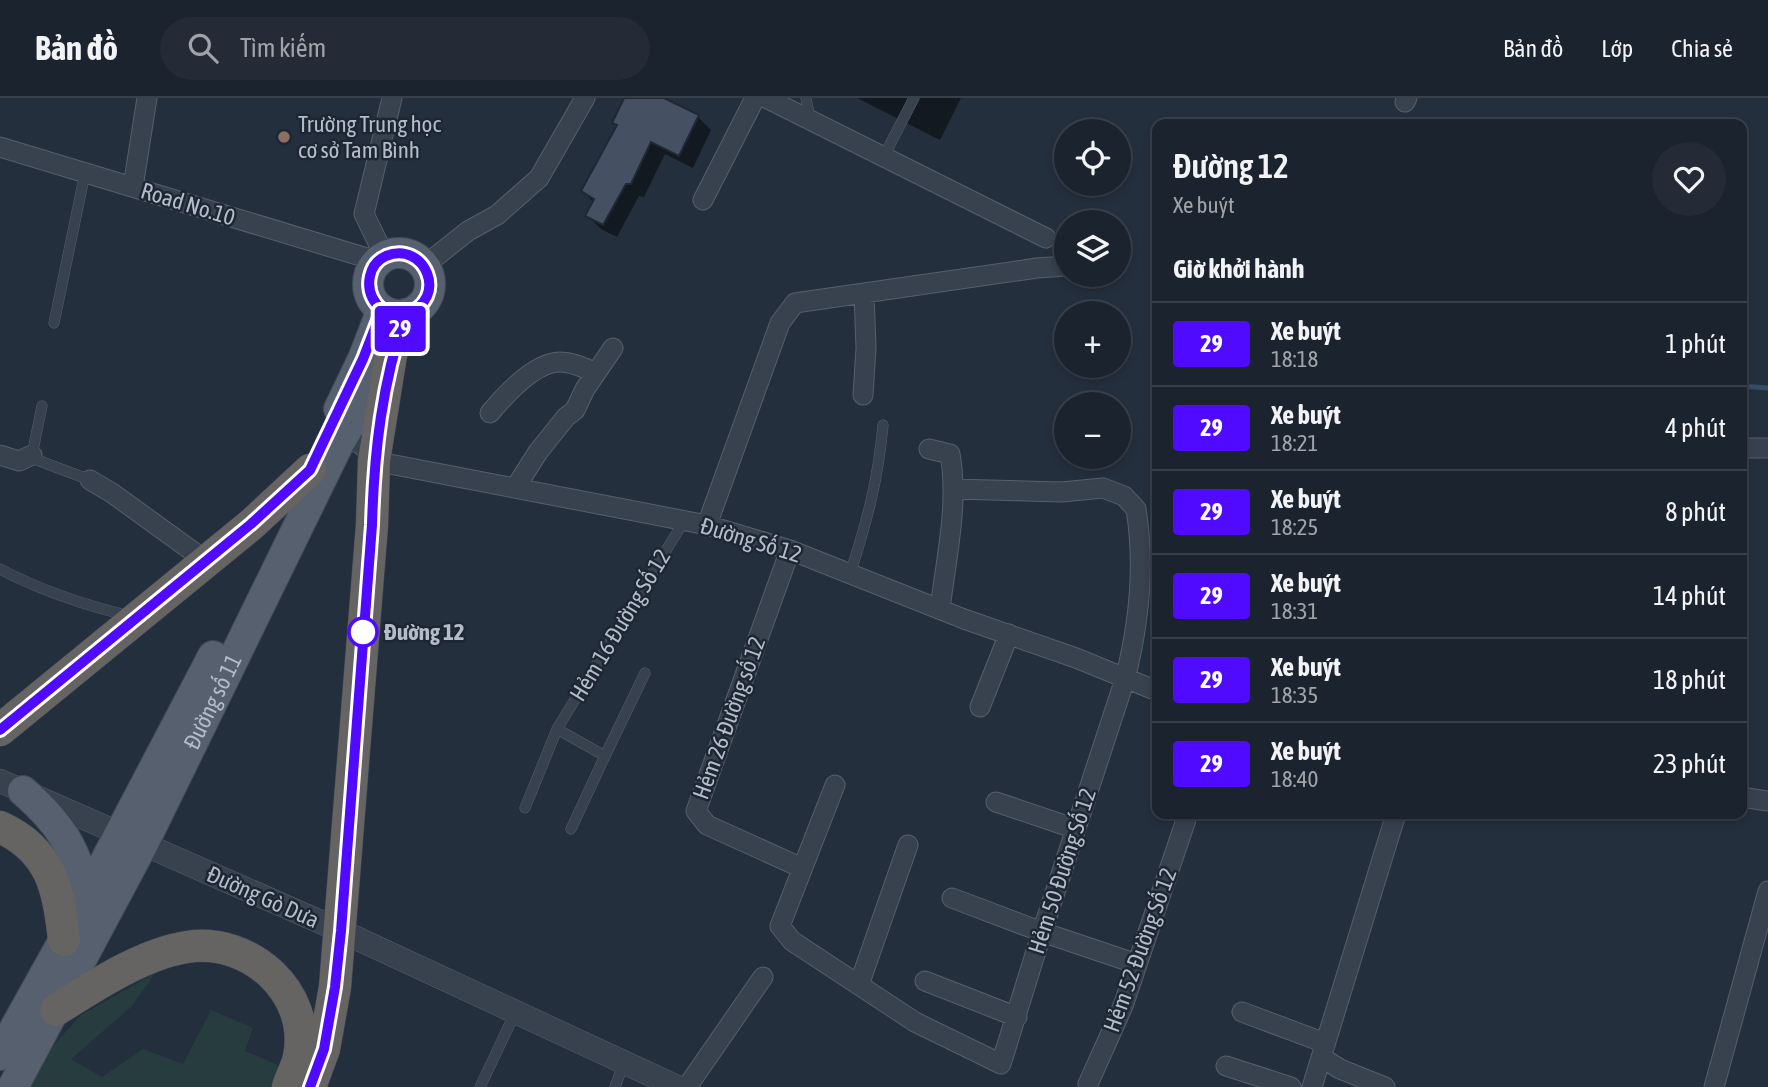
<!DOCTYPE html>
<html lang="vi">
<head>
<meta charset="utf-8">
<style>
	:root { --surface:#1b232e; --page:#242b36; --text:#f1f3f6; --muted:#a0a4aa; --line:#39404a }
	body { margin:0; font-family:"Asap Condensed",sans-serif; background:var(--page); color:var(--text); height:100vh; display:flex; flex-direction:column; font-size:26px; white-space:nowrap }
	* { box-sizing:border-box; margin:0 }
	p { font-size:23px; color:var(--muted) }
	.icon { flex:none; width:38px; height:38px; fill:none; stroke:currentColor; stroke-width:2; stroke-linecap:round; stroke-linejoin:round }
	.map { position:relative; flex:1; overflow:hidden }
	.side { position:absolute; left:1152px; top:21px; width:595px; height:700px; display:flex; flex-direction:column; background:var(--surface); border-radius:14px; box-shadow:0 4px 10px #0003,0 0 0 2px var(--line) }
	.side>* { flex:none }
	.badge { padding:0 14px; border-radius:5px; font-size:24px; line-height:46px }
	.tools { position:absolute; left:1054px; top:21px; display:grid; gap:14px }
	.tools a { display:grid; place-items:center; width:77px; height:77px; border-radius:50%; background:var(--surface); box-shadow:0 4px 10px #0003,0 0 0 2px var(--line); font-size:35px }
	.map>.badge { position:absolute; translate:-50% -50%; box-shadow:0 0 0 4px #fff }
	h2 { padding:0 21px; font-size:26px; line-height:63px }
	.round { display:grid; place-items:center; flex:none; width:74px; height:74px; border-radius:37px; background:var(--page) }
	.headline { display:flex; align-items:center; justify-content:space-between; height:119px; padding:0 21px }
	h1 { font-size:33px; font-weight:600; line-height:52px }
	ul { padding:0; list-style:none }
	li { display:flex; align-items:center; gap:21px; height:84px; padding:0 21px; border-top:2px solid var(--line) }
	li div { flex:1 }
	li b { display:block; font-size:26px }
	li em { font-style:normal }
	li .badge { min-width:77px; font-weight:700; text-align:center }
	header { display:flex; align-items:center; gap:42px; box-sizing:border-box; height:98px; padding:0 35px; background:var(--surface); border-bottom:2px solid var(--line) }
	header strong { font-size:33px }
	nav { display:flex; gap:38px; margin-inline-start:auto; font-size:24px }
	.search { width:490px; height:63px; background:var(--page); display:flex; align-items:center; gap:18px; box-sizing:border-box; padding:0 24px; border-radius:38px; color:var(--muted); font-size:26px }
	.map>svg:first-child { display:block }
</style>
</head>
<body>
<header>
<strong>Bản đồ</strong>
<div class="search"><svg class="icon" aria-label="search" viewBox="0 0 24 24"><circle cx="10" cy="10" r="6"/><path d="M15 15l6 6"/></svg>Tìm kiếm</div>
<nav><a>Bản đồ</a><a>Lớp</a><a>Chia sẻ</a></nav>
</header>
<div class="map">
<svg width="1768" height="989" viewBox="0 0 1768 989">
	<rect width="100%" height="100%" fill="#242f3e"/>
	<path fill="#263c3f" d="M155,875L131,909L71,961L102,979L143,951L183,966L211,912L253,930L245,953L280,968L272,989H27L42,960L81,917Z"/>
	<path fill="#0007" d="M626,0H660L698,19L711,32L693,70L665,56L644,99L639,98L617,139L601,131L588,118L594,105L583,93L618,28L614,24Z
		M857,0H961L940,42Z"/>
	<g fill="none" stroke-linecap="round" stroke-linejoin="round">
		<path stroke="#394c67" stroke-width="5" d="M1741,288L1768,290"/>
	</g>
	<path fill="#455162" stroke="#1f2835" stroke-width="2" d="M624,0H664L699,17L679,58L651,44L631,86H626L603,127L585,118L594,101L581,93L617,27L612,25Z"/>
	<g fill="none" stroke-linecap="round" stroke-linejoin="round">
		<defs>
			<path id="service" d="M806,0L810,21
				M884,58L914,0
				M54,225L85,75
				M32,357L42,308
				M37,362L90,382
				M0,471C42,493 84,507 130,518
				M850,476C867,423 878,383 883,327
				M645,575L605,658L557,631L684,423
				M525,710L557,631
				M571,731L605,658
				M480,989L515,915
				M615,989L624,965"/>
			<path id="minor" d="M766,0L1046,140
				M1405,4L1407,0
				M0,49L377,163
				M133,89L147,0
				M703,102L755,0
				M385,159L364,116L392,0
				M424,168L468,133L497,117L539,80L585,0
				M863,297L866,250L864,195
				M490,315C505,297 535,264 560,264C573,264 584,270 596,275
				M338,347C356,338 365,347 374,363L707,427L790,452L964,521L1076,560L1157,593
				M1741,350H1768
				M929,351L950,356C959,406 946,461 940,511
				M0,357L19,363L32,357
				M90,382L112,395L206,463
				M515,390L538,354L566,319L575,312L585,291L613,250
				M707,427L780,225L795,205L1037,170L1066,168
				M790,452L696,713L707,727L802,770
				M980,609L1009,536
				M835,687L780,828L792,843L915,924L1001,966L1042,834L1125,581C1139,526 1145,467 1136,411L1124,398L1103,390L1062,394L953,391
				M1741,699L1768,703
				M996,704L1076,731
				M952,800L1042,834L1137,866
				M925,883L1017,919
				M859,887L908,747
				M1242,914L1325,945
				M1321,959L1340,971L1385,989
				M1226,968L1291,989
				M1088,986L1123,908L1188,716
				M687,989L763,879
				M1312,989L1396,716
				M1714,989L1768,793"/>
			<path id="tertiary" d="M0,683L341,833L677,989"/>
			<g id="primary">
				<circle cx="399" cy="186" r="31"/>
				<path d="M339,311L363,261L382,212"/>
				<path d="M23,693C60,725 76,750 87,799"/>
				<path d="M0,957L64,842L213,558"/>
				<path id="s1" d="M13,989L143,746L338,347L391,257L406,216"/>
			</g>
			<path id="trunk" d="M0,632L252,426L310,372
				M0,729C51,752 59,791 64,842
				M56,912C94,888 142,856 187,849C249,839 312,894 299,959C297,969 291,979 288,989
				M310,989L324,951L335,889L372,427L374,363L391,257"/>
		</defs>
		<use href="#service" stroke="#565f6c" stroke-width="11"/>
		<use href="#minor" stroke="#565f6c" stroke-width="21"/>
		<use href="#tertiary" stroke="#565f6c" stroke-width="24"/>
		<use href="#primary" stroke="#414a57" stroke-width="32"/>
		<use href="#trunk" stroke="#434c59" stroke-width="33"/>
		<use href="#service" stroke="#38414e" stroke-width="10"/>
		<use href="#minor" stroke="#38414e" stroke-width="19"/>
		<use href="#tertiary" stroke="#38414e" stroke-width="23"/>
		<use href="#primary" stroke="#56606e" stroke-width="30"/>
		<use href="#trunk" stroke="#656462" stroke-width="32"/>
	</g>
	<g fill="none" stroke-linecap="round" stroke-linejoin="round">
		<defs>
			<path id="line" d="M0,632L251,426L310,372L363,261L382,212C372,203 367,192 370,178C372,169 377,162 386,158C425,142 450,201 406,216C382,284 374,355 372,427L341,833L335,889L324,951L310,989"/>
		</defs>
		<use href="#line" stroke="#fff" stroke-width="16"/>
		<use href="#line" stroke="#4f0aff" stroke-width="10"/>
	</g>
	<circle fill="#8d6e63" stroke="#1d2633" stroke-width="2.5" cx="284" cy="39" r="7"/>
	<circle fill="#fff" stroke="#4f0aff" stroke-width="3.5" cx="363" cy="534" r="14"/>
	<g text-anchor="middle" dominant-baseline="central" stroke-width="5" stroke-linejoin="round" paint-order="stroke">
		<g font-size="23" fill="#b4bcc9" stroke="#1d2633" text-anchor="start">
			<text x="298" y="26">Trường Trung học<tspan x="298" dy="26">cơ sở Tam Bình</tspan></text>
		</g>
		<g font-size="23" fill="#b4bcc9" stroke="#1d2633">
			<text transform="translate(188 106) rotate(17)">Road No.10</text>
			<text transform="translate(751 442) rotate(17)">Đường Số 12</text>
			<text transform="translate(620 527) rotate(-59)">Hẻm 16 Đường Số 12</text>
			<text stroke="none"><textPath href="#s1" startOffset="434">Đường số 11</textPath></text>
			<text transform="translate(729 620) rotate(-70)">Hẻm 26 Đường số 12</text>
			<text transform="translate(1062 773) rotate(-72)">Hẻm 50 Đường Số 12</text>
			<text transform="translate(263 799) rotate(24)">Đường Gò Dưa</text>
			<text transform="translate(1140 852) rotate(-70)">Hẻm 52 Đường Số 12</text>
		</g>
		<g font-size="23" font-weight="bold" fill="#b4bcc9" stroke="#1d2633" text-anchor="start">
			<text x="384" y="534">Đường 12</text>
		</g>
	</g>
</svg>
<div class="tools">
<a><svg class="icon" aria-label="locate" viewBox="0 0 24 24"><circle cx="12" cy="12" r="6"/><path d="M12 2v4M12 18v4M2 12h4M18 12h4"/></svg></a>
<a><svg class="icon" aria-label="layers" viewBox="0 0 24 24"><path d="M12 4l9 5-9 5-9-5zM3 14l9 5 9-5"/></svg></a>
<a>+</a>
<a>−</a>
</div>
<b class="badge" style="left:400px;top:231px;background:#4f0aff;color:#fff">29</b>
<section class="side">
<div class="headline"><div><h1>Đường 12</h1><p>Xe buýt</p></div><a class="round"><svg class="icon" aria-label="heart" viewBox="0 0 24 24"><path d="M12 20l-8-8c-3-5 5-10 8-4 3-6 11-1 8 4z"/></svg></a></div>
<h2>Giờ khởi hành</h2>
<ul>
<li><span class="badge" style="background:#4f0aff;color:#fff">29</span><div><b>Xe buýt</b><p>18:18</p></div><em>1 phút</em></li>
<li><span class="badge" style="background:#4f0aff;color:#fff">29</span><div><b>Xe buýt</b><p>18:21</p></div><em>4 phút</em></li>
<li><span class="badge" style="background:#4f0aff;color:#fff">29</span><div><b>Xe buýt</b><p>18:25</p></div><em>8 phút</em></li>
<li><span class="badge" style="background:#4f0aff;color:#fff">29</span><div><b>Xe buýt</b><p>18:31</p></div><em>14 phút</em></li>
<li><span class="badge" style="background:#4f0aff;color:#fff">29</span><div><b>Xe buýt</b><p>18:35</p></div><em>18 phút</em></li>
<li><span class="badge" style="background:#4f0aff;color:#fff">29</span><div><b>Xe buýt</b><p>18:40</p></div><em>23 phút</em></li>
</ul>
</section>
</div>
</body>
</html>
